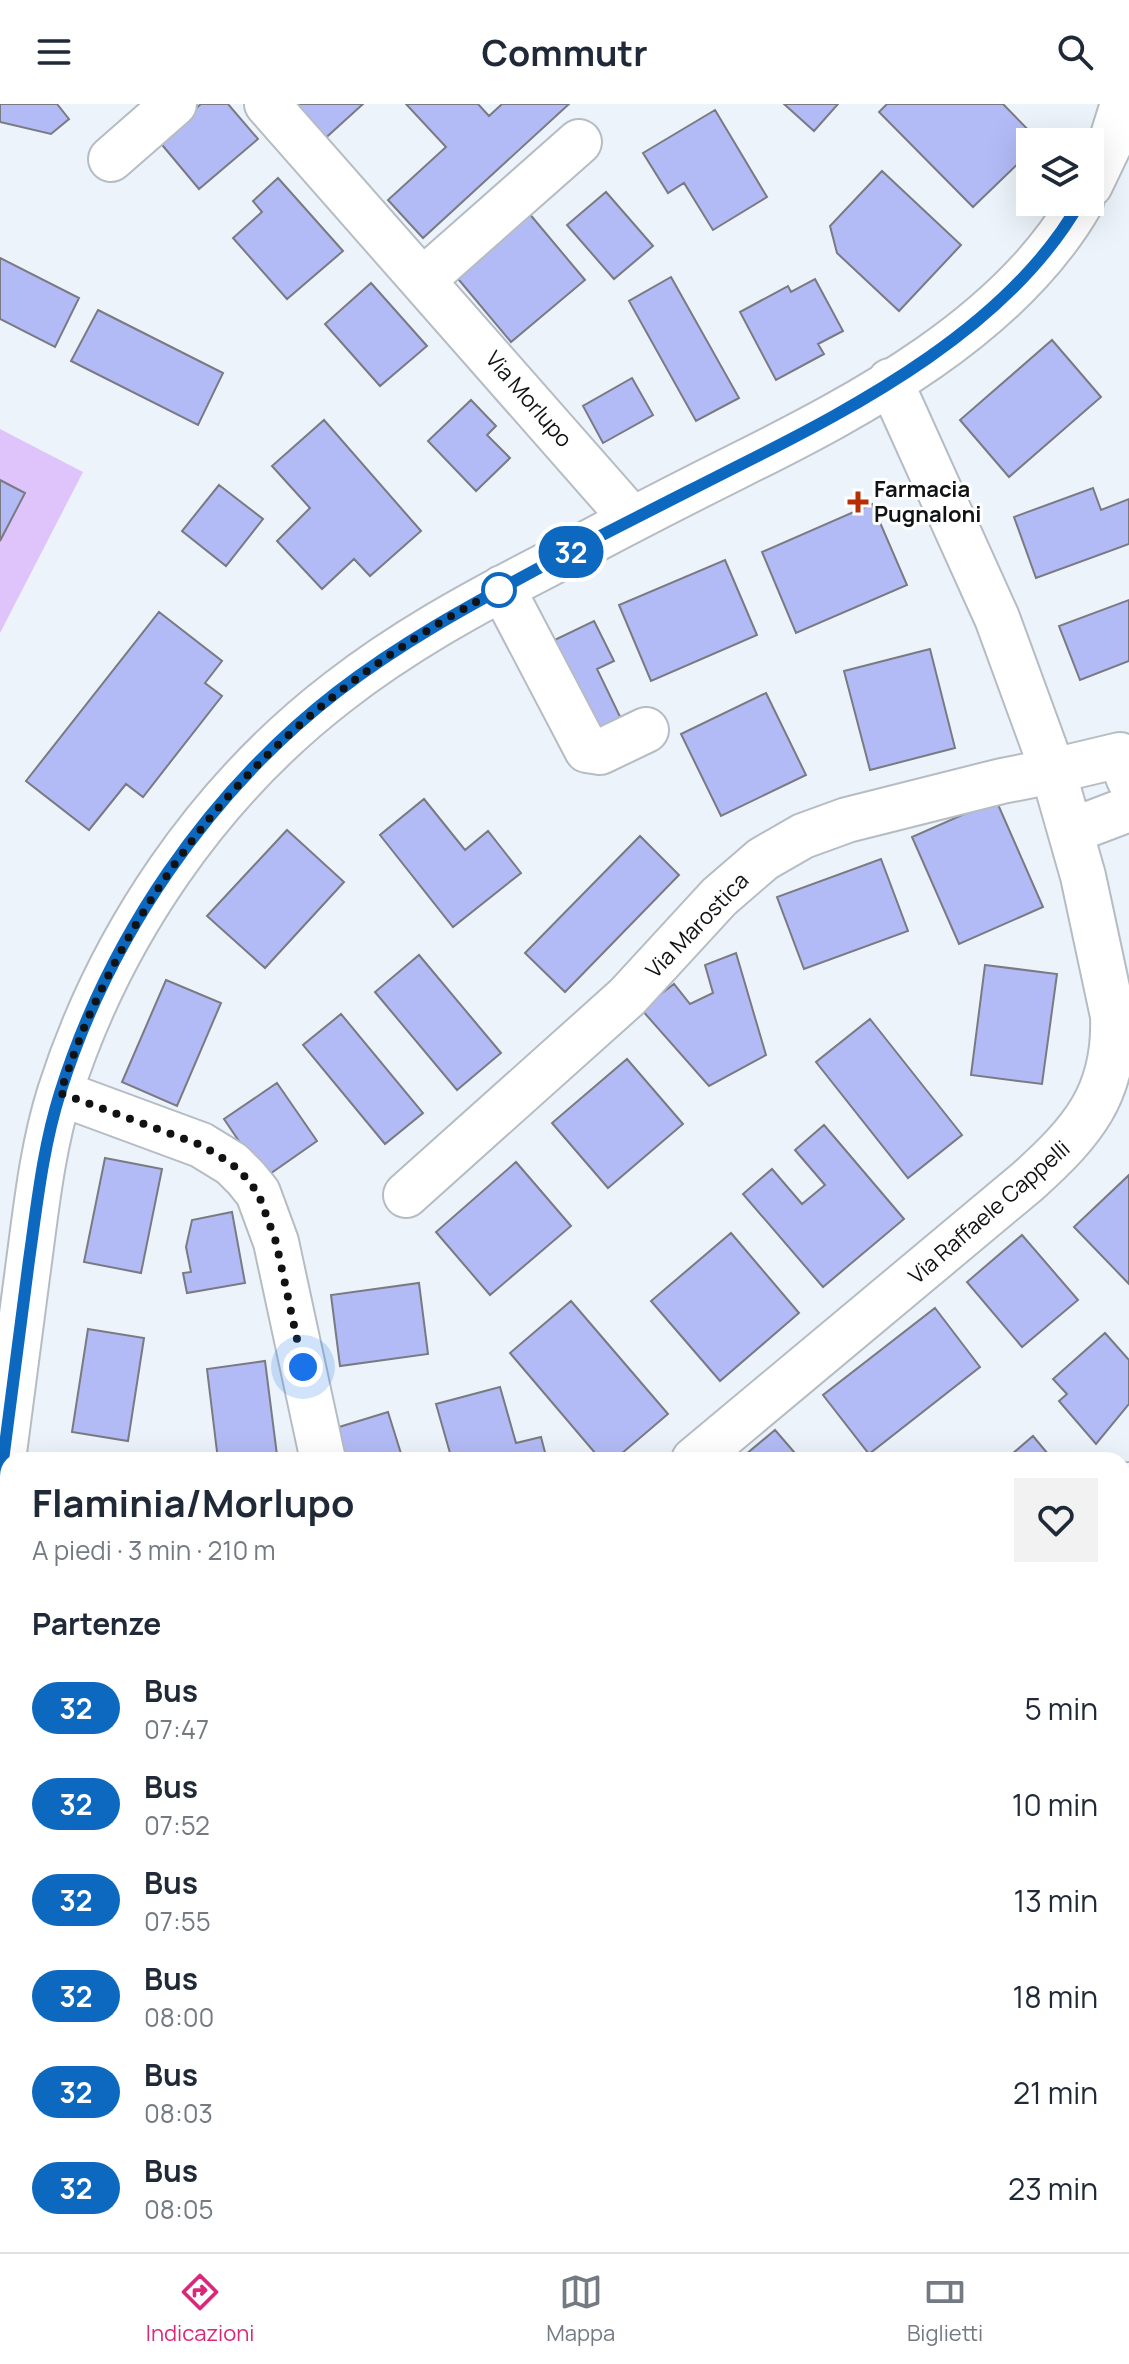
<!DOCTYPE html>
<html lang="it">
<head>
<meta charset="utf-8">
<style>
	:root { --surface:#fff; --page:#f2f2f3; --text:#1f2937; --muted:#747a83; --line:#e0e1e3; --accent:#db2777 }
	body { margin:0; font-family:Manrope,sans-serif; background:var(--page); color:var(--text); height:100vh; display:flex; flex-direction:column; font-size:30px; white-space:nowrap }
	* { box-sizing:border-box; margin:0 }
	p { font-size:26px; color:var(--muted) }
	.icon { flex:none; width:44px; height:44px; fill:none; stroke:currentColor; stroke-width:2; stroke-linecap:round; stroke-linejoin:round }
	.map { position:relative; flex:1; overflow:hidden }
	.drawer { position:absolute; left:0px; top:1348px; width:1130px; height:800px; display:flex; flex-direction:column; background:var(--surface); border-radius:24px 24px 0 0; box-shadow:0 8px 32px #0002 }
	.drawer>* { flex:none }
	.badge { padding:0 16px; border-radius:26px; font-size:28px; line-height:52px }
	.fabs { position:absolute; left:1016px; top:24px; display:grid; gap:16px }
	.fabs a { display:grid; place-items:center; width:88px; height:88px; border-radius:0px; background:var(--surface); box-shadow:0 8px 32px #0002; font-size:40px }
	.you { position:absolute; width:40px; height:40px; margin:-20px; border:6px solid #fff; border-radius:50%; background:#1a73e8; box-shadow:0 0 0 12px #1a73e833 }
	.map>.badge { position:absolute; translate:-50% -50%; box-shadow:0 0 0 4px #fff }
	h2 { padding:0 32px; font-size:30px; line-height:72px }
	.round { display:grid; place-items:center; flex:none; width:84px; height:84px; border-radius:0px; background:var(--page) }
	.summary { display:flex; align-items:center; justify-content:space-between; height:136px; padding:0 32px }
	h1 { font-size:38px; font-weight:700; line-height:60px }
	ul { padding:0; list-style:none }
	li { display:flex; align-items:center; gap:24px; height:96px; padding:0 32px }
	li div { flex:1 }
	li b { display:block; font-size:30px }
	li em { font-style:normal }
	li .badge { min-width:88px; font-weight:700; text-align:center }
	header { display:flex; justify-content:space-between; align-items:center; height:104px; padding:0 32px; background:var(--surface); font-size:36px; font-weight:700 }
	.tabs { display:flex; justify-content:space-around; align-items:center; height:112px; border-top:2px solid var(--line); background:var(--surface); font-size:22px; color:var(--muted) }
	.tabs a { display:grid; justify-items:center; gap:4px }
	.tabs .current { color:var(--accent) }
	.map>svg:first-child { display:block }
</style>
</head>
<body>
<header><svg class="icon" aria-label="menu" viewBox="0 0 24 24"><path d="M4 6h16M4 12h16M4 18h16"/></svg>Commutr<svg class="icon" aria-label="search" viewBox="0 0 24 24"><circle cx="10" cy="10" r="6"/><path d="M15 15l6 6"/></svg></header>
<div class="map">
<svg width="1129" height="2148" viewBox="0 0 1129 2148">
	<rect width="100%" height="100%" fill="#edf3fa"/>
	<path fill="#dfc4fc" d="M0,325L83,368L0,529Z"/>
	<path fill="#b2bbf5" stroke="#797a82" stroke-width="2" d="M0,0H57L69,15L51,30L0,18Z
		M201,0H228L258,35L199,85L158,36Z
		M285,0H363L320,39Z
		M406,0H478L489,12L502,0H569L423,134L388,96L446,43Z
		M784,0H838L814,27Z
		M887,0H1003L1040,38H1030V48L973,103L879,8Z
		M715,6L767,93L713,126L684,79L668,89L643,49Z
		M882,67L961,141L899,207L837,149L830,122Z
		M278,74L343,147L287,195L233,134L262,108L253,97Z
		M606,88L653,142L614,175L567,121Z
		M528,108L585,176L511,238L454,170Z
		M0,154L79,194L55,243L0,215Z
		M671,173L739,294L696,317L629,197Z
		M815,175L843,227L818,240L824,250L776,276L740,208L788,182L791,188Z
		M371,179L427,242L380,282L325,220Z
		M98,206L223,269L198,321L71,257Z
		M1052,236L1101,293L1009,373L960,316Z
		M632,274L653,311L603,339L583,302Z
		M471,296L496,322L487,331L510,354L476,387L428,337Z
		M324,316L421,427L370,472L354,455L322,485L277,437L310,404L272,362Z
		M0,376L25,389L0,437Z
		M219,381L263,415L226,462L182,427Z
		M1093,384L1101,406L1129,395V440L1036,474L1014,413Z
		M872,400L907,481L796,529L762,448Z
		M725,456L757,531L651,577L619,501Z
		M1129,496V557L1080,576L1059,522Z
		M159,508L222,557L205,579L222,592L143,693L126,680L89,726L26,677Z
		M594,517L614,557L597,565L626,625L589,642L540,543Z
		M930,545L955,644L870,666L844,567Z
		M766,589L806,671L721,712L681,630Z
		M424,695L465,746L488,727L521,769L453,823L380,731Z
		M996,696L1043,803L959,840L912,733Z
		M287,726L344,778L265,864L207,812Z
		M640,732L679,771L565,888L525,849Z
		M881,755L908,827L804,865L777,793Z
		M736,849L766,951L709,982L641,905L674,880L690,900L713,889L705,861Z
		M419,851L501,949L457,986L375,888Z
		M985,861L1057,870L1042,980L971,971Z
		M166,876L221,899L177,1002L122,978Z
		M341,910L423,1009L385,1040L303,941Z
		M870,915L962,1031L908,1074L816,958Z
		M627,955L683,1020L608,1084L552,1019Z
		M277,979L317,1037L264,1074L224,1015Z
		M824,1021L904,1115L823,1183L743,1090L772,1065L802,1100L825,1081L795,1046Z
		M105,1054L162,1065L141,1169L84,1158Z
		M516,1058L571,1122L490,1191L436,1128Z
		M1129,1071V1180L1074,1123Z
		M232,1108L245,1179L187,1189L183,1169L191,1168L186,1143L192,1116Z
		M731,1129L799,1209L720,1277L651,1197Z
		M1022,1131L1078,1196L1022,1243L967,1178Z
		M419,1179L428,1250L340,1262L331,1191Z
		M571,1197L668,1310L614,1356H601L510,1249Z
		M935,1204L980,1263L869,1350L823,1291Z
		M88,1225L144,1234L128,1337L72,1328Z
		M1105,1229L1129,1256V1300L1096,1340L1059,1297L1067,1290L1053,1275Z
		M265,1257L277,1351L218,1356L207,1265Z
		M500,1283L516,1339L541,1333L547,1356H452L436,1300Z
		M388,1308L403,1356H335L326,1327Z
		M775,1326L801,1356H739Z
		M1033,1332L1053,1356H1005Z
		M1129,1493V1581L1122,1588V1499Z
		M1129,1703V1810L1125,1813L1122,1811V1710Z
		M0,1949L8,1950V2016L0,2015Z
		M0,2061L8,2062V2140H24L23,2146L0,2142Z
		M254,2140H290L286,2148H273Z
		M385,2140H486L485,2148H385Z
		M561,2140H682L689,2148H552Z"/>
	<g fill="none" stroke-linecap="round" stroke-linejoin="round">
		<defs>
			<path id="minor" d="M267,0L632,415
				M111,55L174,0
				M1090,81L1112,35L1123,0
				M424,175L579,38
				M502,484L587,646L600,648L646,626
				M1071,727L1129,705
				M60,989L201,1041L232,1060L246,1074L258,1089L276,1138L323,1356
				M406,1091L627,893L719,793L763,755L803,732L847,716L1002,677L1053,667L997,514L890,277
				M694,1356L1028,1077C1082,1028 1116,990 1113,912L1083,772L1053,667L1120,651L1129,675
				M0,1379C9,1307 19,1236 28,1165C36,1106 42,1045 60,988C110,832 208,688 338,588C402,538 473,499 545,462C608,428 672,395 736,363C861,301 1010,222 1081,98
				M1122,1393L1129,1381
				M1122,1885L1129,1878
				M345,2140V2148
				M139,2148L146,2140
				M827,2148L837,2140"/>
		</defs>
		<use href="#minor" stroke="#b6bcc3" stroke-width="48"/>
		<use href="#minor" stroke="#fff" stroke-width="44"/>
	</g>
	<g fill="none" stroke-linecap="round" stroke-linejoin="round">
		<defs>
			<path id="line" d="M0,1379C10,1305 19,1231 29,1156C37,1100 43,1043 60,989C109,833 208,688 337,588C404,536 478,497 552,457C613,425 675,394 736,363C860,301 1010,222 1080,98"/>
		</defs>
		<use href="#line" stroke="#fff" stroke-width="18"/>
		<use href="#line" stroke="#0c69bf" stroke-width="12"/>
		<path stroke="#101214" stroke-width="8" stroke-dasharray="0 14.4" d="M303,1263L276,1138L258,1089L246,1074L232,1060L201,1041L60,989C71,959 81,928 95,899C184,707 317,581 502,484L499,486"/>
	</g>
	<path fill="#b72d05" stroke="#fff" stroke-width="3" d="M854 386h8v8h8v8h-8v8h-8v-8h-8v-8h8z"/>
	<circle fill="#fff" stroke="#0c69bf" stroke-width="4" cx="499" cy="486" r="16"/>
	<g text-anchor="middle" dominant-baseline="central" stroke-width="6" stroke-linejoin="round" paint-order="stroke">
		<g font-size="22" fill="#101214" stroke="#fff">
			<text transform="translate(529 295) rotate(49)">Via Morlupo</text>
			<text transform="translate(697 821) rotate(-46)">Via Marostica</text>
			<text transform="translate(989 1108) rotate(-41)">Via Raffaele Cappelli</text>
		</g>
		<g font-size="22" font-weight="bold" fill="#101214" stroke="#fff" text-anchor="start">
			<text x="874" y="385">Farmacia<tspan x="874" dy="25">Pugnaloni</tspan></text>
		</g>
	</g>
</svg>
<div class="fabs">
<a><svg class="icon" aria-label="layers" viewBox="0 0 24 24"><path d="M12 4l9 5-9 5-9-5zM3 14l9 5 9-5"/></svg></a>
</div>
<div class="you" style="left:303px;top:1263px"></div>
<b class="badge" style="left:571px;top:448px;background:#0c69bf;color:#fff">32</b>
<section class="drawer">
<div class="summary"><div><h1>Flaminia/Morlupo</h1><p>A piedi · 3 min · 210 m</p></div><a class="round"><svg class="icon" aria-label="heart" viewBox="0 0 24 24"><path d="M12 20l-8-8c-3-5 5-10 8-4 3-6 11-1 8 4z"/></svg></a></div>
<h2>Partenze</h2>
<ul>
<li><span class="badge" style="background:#0c69bf;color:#fff">32</span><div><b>Bus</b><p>07:47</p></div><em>5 min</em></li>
<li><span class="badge" style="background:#0c69bf;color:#fff">32</span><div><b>Bus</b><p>07:52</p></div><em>10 min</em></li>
<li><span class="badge" style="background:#0c69bf;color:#fff">32</span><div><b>Bus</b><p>07:55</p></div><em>13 min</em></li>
<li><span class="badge" style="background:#0c69bf;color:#fff">32</span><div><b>Bus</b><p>08:00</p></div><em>18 min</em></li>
<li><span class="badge" style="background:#0c69bf;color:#fff">32</span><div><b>Bus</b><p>08:03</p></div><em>21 min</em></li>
<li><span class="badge" style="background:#0c69bf;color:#fff">32</span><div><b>Bus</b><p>08:05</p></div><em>23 min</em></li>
</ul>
</section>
</div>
<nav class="tabs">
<a class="current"><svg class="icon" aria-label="directions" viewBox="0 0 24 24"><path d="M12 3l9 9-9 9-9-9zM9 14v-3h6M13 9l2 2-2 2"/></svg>Indicazioni</a>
<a><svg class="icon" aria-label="map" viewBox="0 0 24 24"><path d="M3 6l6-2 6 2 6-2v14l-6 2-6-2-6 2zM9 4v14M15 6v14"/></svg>Mappa</a>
<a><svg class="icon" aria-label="tickets" viewBox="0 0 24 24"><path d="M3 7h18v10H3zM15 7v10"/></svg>Biglietti</a>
</nav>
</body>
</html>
